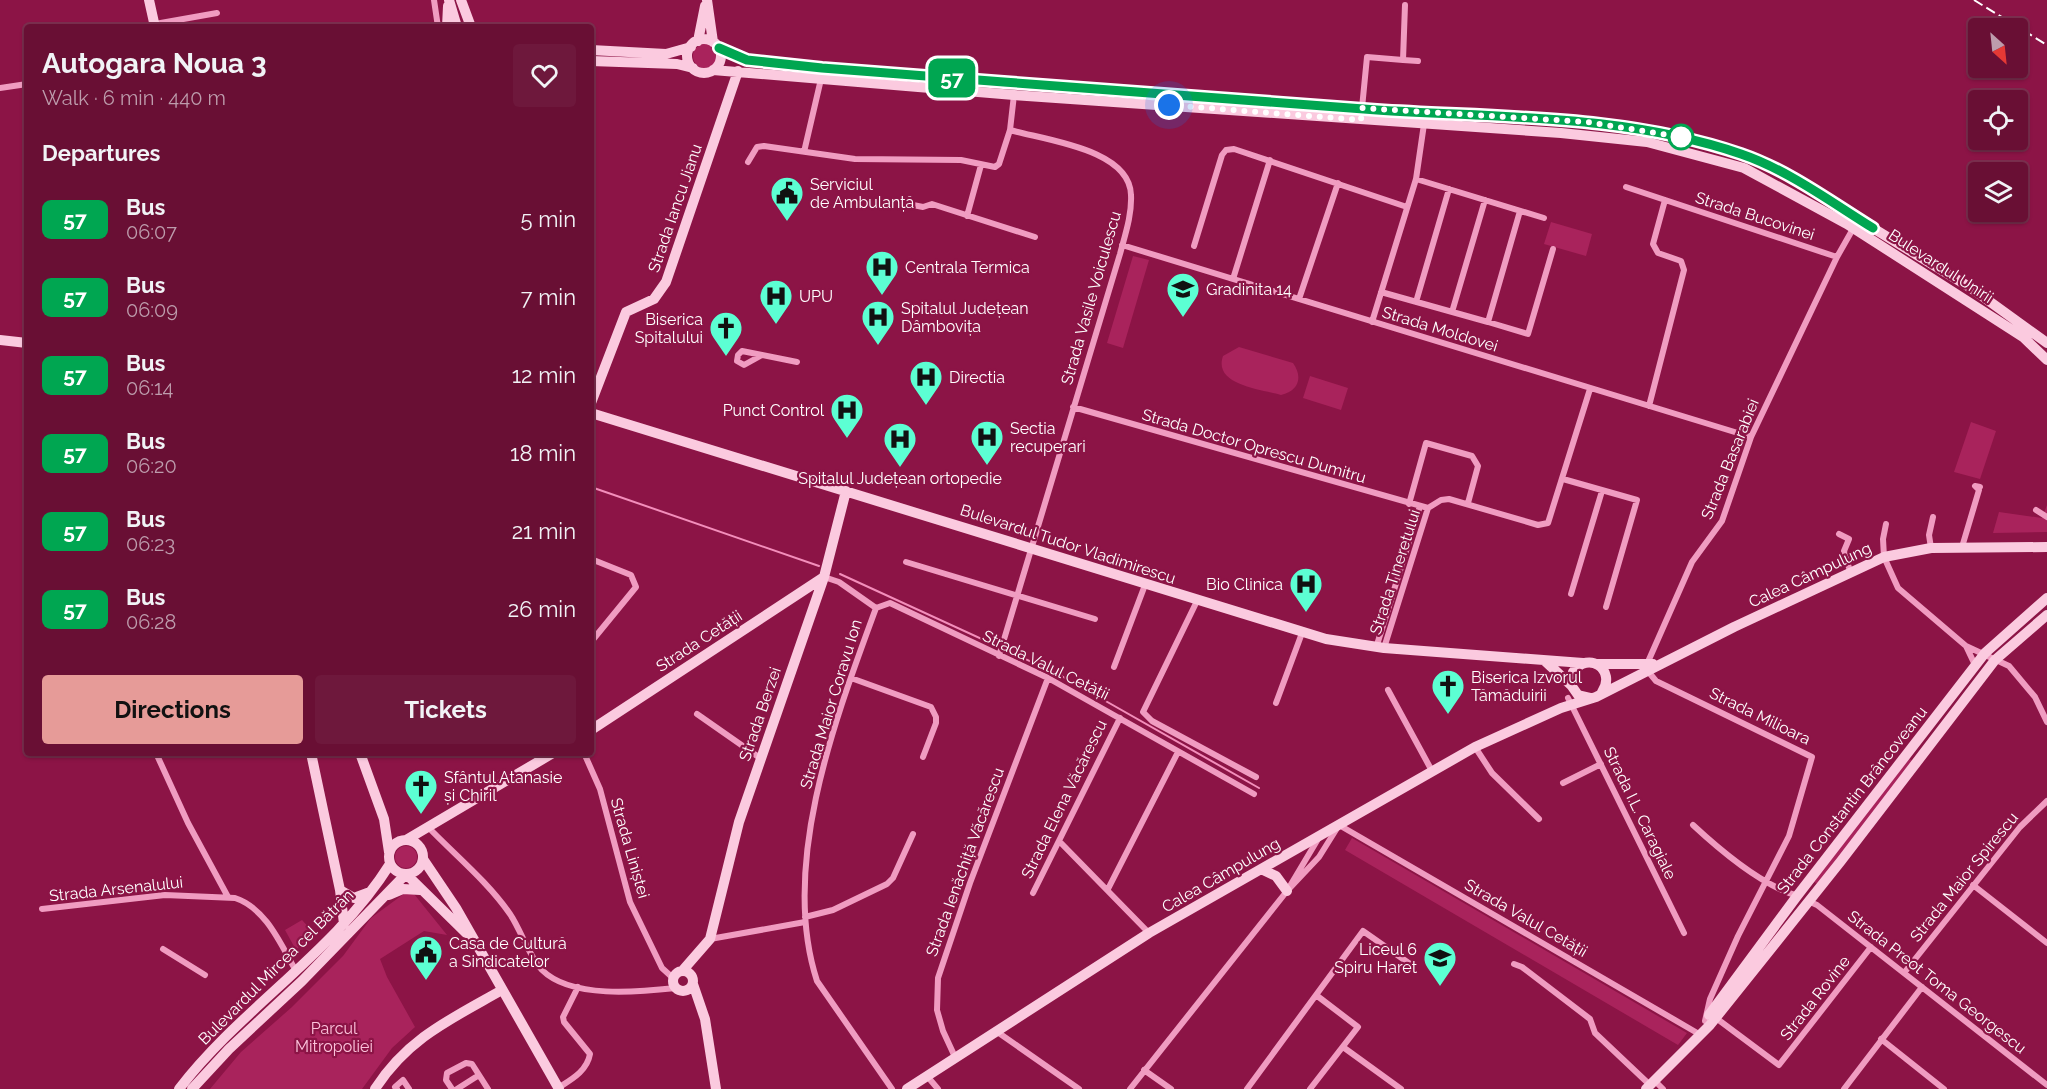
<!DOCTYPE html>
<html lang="en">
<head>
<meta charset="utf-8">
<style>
	:root { --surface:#690f34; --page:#6e183c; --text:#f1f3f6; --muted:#bd9cac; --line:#7c2f4f; --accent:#e69b98 }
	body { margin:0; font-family:Raleway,sans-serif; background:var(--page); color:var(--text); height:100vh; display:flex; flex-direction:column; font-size:22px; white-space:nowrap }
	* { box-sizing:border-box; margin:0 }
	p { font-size:20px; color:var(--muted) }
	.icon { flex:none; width:33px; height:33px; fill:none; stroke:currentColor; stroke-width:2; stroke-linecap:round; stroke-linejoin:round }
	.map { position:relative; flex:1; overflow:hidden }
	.side { position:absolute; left:24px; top:24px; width:570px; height:732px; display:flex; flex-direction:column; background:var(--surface); border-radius:6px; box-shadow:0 2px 4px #0004,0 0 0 2px var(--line) }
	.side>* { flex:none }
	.badge { padding:0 12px; border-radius:9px; font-size:21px; line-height:39px }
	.needle { width:39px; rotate:153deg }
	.buttons { position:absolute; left:1968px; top:18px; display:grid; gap:12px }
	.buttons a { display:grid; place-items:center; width:60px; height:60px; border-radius:6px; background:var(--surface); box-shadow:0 2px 4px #0004,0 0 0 2px var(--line); font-size:30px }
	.you { position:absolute; width:30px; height:30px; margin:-15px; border:4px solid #fff; border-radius:50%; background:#1a73e8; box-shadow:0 0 0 9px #1a73e833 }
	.map>.badge { position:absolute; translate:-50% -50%; box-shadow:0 0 0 3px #fff }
	h2 { padding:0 18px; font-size:22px; line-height:54px }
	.round { display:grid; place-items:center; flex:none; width:63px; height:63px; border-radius:6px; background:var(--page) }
	.headline { display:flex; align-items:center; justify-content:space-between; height:102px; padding:0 18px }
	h1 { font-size:28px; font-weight:700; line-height:45px }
	.cta { display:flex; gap:12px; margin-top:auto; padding:12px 18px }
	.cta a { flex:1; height:69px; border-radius:6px; background:var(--accent); color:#111; font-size:24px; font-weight:700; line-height:69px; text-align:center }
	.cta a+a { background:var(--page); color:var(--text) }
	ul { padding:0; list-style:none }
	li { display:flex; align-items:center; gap:18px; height:78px; padding:0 18px }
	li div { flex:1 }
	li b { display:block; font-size:22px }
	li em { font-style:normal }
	li .badge { min-width:66px; font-weight:700; text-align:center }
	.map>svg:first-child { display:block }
</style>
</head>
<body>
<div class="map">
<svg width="2047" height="1089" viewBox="0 0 2047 1089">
	<rect width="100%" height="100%" fill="#8c1446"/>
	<path fill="#a9235c" d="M693 56a12 12 0 1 1 24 0a12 12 0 1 1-24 0Z
		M1551,222L1592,234L1586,256L1544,244Z
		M1133,256L1149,260L1123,348L1107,343Z
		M1239,347L1293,363C1303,377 1299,391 1281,395C1260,389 1213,385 1223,356Z
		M1310,376L1348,388L1341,410L1303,398Z
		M1971,422L1996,431L1980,479L1954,472Z
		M2047,505V532L1993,533L1999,512L2042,518Z
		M1909,759L1914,761L1817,884L1813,881Z
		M1352,838L1687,1033L1678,1045L1345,850Z
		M395 857a11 11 0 1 1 22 0a11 11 0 1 1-22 0Z
		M405,893L414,894L447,935L424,931L380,959L387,977L415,1027L392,1048L362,1089H210L241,1052L292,1007L343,956L371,918Z
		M302,920L313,932L296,950L285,930Z"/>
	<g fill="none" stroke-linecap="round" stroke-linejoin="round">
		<path stroke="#f38ebb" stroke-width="2" d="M591,487L819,566
			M840,574L1058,674L1259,788"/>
		<path stroke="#f09cc1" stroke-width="6" d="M434,0L438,27
			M155,24L217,13
			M1403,60L1418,61
			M0,88L27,84
			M1362,108L1367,57L1403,60L1405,5
			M804,152L821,79
			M748,162L757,147L764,146L855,159L961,160L995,167L999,164L1010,130L1014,95
			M1416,179L1544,218
			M1626,187L1837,257
			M908,204L923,207L932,204L1035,237
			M967,216L981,165
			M1122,245L1751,437
			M1194,246L1222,155L1226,150L1234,149L1407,207
			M1233,279L1270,160
			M1381,292L1488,322L1520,211
			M1299,299L1338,183
			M1416,302L1449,189
			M1452,312L1485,200
			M1372,322L1416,179L1424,124
			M1488,322L1528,334L1553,249
			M762,355L742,351L738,355L737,361L744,365L762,355L797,362
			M1649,406L1684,270L1681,261L1658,253L1653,244L1665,200
			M1073,407L1428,508
			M1563,479L1637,500L1606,607
			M1409,504L1426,443L1472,456L1478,466L1468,503
			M2036,510L2047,517
			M1886,524L1883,539L1884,557L1898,588L1966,646L2009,666L2035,697L2047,722
			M1839,534L1849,539L1844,551L1850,571
			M1962,547L1979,490L1975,486L1980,487
			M1931,548L1929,535L1933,517
			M591,559L631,575L636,587L591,642
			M906,562L1095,619
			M824,577L839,582L876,608
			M1571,594L1602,491
			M1197,601L1143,712L1152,721L1256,777
			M876,608C836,717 779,865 817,981L892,1089
			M876,608L890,603L1048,678L1254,794
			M1966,646L1975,665
			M1376,648L1420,506
			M1384,648L1428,508L1441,500L1449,499L1538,525L1548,523L1590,389
			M999,656L1120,254C1125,235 1132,215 1131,195C1130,149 1045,140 1010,130
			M1647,664L1692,562L1722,521L1751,437L1837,257L1854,227
			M1114,667L1145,585
			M1647,670L1656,681L1812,757L1789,836L1738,936L1710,999L1705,1021
			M851,678L931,707L936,717V723L923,757
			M1388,690L1432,771
			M1568,698L1684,933
			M1276,703L1302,633
			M697,714L760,758
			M1475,747L1492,773L1539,819
			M156,753L188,823L228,897
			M584,753L600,789L630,902L662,968L673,978
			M1563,783L1601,764
			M1693,825C1721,851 1763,886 1798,896
			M428,827C455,855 488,882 510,914C522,932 528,955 542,970C571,999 639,992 676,988
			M1060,842L1149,933
			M1973,885L2047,943
			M1108,889L1178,752
			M1287,891L1319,857L1339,825L1699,1034
			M1033,893L1120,718
			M1808,901L1817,905L2047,1085
			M42,909L165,895L235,898C266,908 281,945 296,971
			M805,917L833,910L887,884L893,878L913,834
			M710,939L805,922
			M163,949L205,975
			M1514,964L1522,967L1590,1019L1595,1033L1650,1085
			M1904,973L2020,827L2047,801
			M1716,1018L1779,1065L1871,947
			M996,1031L1079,1089
			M1881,1039L1944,1089
			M1343,1047L1401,1089
			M955,1057L943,1031L937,1010L938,978L970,883L1048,678
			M1144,1070L1171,1089
			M927,1076L938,1089
			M1655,1081L1663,1089
			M558,1088C572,1079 587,1071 590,1054L564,1022L563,1017L578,987
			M397,1089L395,1087L403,1080L409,1089
			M452,1089L446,1080L447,1073L466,1063L472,1064L488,1089
			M457,1089L479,1075
			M1130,1089L1287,891L1318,839
			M1247,1089L1363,931L1413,966
			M1310,1089L1358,1027L1316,995
			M1844,1089L1922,987"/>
		<path stroke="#fbcadf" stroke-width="10" d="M149,0L155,27
			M449,0L457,27
			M461,0L471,27
			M707,0L713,42
			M447,27L448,6
			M687 56a17 17 0 1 1 34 0a17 17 0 1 1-34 0Z
			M698,41L705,6
			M719,48L747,60L821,68L1376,110L1587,122L1672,134L1745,155L1786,175L1971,288L2047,343
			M591,50L666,54L691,47
			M591,61L677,64L693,68
			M713,70L1014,95L1561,133L1647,142L1744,168L1847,224L2023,337L2047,360
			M0,340L27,343
			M591,403L626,312L654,299L666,282L738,71
			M591,413L1326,639L1384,648L1583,663
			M1545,661L1572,686
			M1598,664H1653
			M1591,698L1578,695L1571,685L1573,672C1588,650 1617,670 1602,692
			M591,730L824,577
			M311,753L340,890L344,924
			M360,753L384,819L389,852
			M389 857a17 17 0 1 1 34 0a17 17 0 1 1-34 0Z
			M406,840L553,753
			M423,859L456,908L559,1089
			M1261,869L1276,876L1287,891
			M406,874L466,933
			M340,890L354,898L370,892
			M389,895L403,889L420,890
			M683,970L710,939L739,822L824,577L846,491
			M673 981a10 10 0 1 1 20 0a10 10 0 1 1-20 0Z
			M693,984L705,1019L716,1089
			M1709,1015L1797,896L1985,653L2047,598
			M179,1089C242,1007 335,952 390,864
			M192,1089L229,1049L302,981L406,874
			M375,1089C408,1038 451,1019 502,990
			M907,1089L1149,933L1475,747L1561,708L1596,697L1734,627L1884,557L1931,548L2047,547
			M1646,1089L1710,1025L1841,861L1995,660L2047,615"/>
		<path stroke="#fff" stroke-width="2" stroke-dasharray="10 4.5" stroke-linecap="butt" d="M1974,0L2047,45"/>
	</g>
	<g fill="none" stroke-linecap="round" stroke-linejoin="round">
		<defs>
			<path id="line" d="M719,48L747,60L822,68C1007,82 1192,97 1377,110C1499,118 1624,114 1741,154C1788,170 1831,202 1873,228"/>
		</defs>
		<use href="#line" stroke="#fff" stroke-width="14"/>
		<use href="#line" stroke="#00a651" stroke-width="9"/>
		<path stroke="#fff" stroke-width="6" stroke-dasharray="0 10.8" d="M1169,105L1361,120L1362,108L1587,122L1681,137"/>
	</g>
	<defs>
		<symbol id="civic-pin" viewBox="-11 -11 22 30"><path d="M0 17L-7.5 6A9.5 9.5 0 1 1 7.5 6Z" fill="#5cffd3" stroke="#8c1446"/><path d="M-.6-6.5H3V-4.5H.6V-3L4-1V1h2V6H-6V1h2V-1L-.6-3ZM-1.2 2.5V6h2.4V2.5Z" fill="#111"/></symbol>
		<symbol id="hospital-pin" viewBox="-11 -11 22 30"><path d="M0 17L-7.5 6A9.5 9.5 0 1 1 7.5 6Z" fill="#5cffd3" stroke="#8c1446"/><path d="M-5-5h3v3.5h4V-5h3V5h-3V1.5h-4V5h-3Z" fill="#111"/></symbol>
		<symbol id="school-pin" viewBox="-11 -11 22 30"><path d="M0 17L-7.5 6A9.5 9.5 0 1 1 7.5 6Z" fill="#5cffd3" stroke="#8c1446"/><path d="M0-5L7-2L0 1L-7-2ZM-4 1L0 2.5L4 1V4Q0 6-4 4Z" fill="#111"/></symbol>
		<symbol id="church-pin" viewBox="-11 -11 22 30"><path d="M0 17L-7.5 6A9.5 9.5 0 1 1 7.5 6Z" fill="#5cffd3" stroke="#8c1446"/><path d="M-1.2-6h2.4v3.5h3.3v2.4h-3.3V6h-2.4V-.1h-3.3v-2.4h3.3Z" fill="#111"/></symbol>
	</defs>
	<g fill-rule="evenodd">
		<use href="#civic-pin" x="768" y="174" width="38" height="52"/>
		<use href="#hospital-pin" x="863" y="248" width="38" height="52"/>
		<use href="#school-pin" x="1164" y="270" width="38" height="52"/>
		<use href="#hospital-pin" x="757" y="277" width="38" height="52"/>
		<use href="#hospital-pin" x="859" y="298" width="38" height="52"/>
		<use href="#church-pin" x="707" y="309" width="38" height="52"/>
		<use href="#hospital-pin" x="907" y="358" width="38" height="52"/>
		<use href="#hospital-pin" x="828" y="391" width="38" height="52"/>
		<use href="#hospital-pin" x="968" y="418" width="38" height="52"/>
		<use href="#hospital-pin" x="881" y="420" width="38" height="52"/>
		<use href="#hospital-pin" x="1287" y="565" width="38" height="52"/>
		<use href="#church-pin" x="1429" y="667" width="38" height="52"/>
		<use href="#church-pin" x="402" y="767" width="38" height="52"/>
		<use href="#civic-pin" x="407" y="933" width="38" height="52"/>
		<use href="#school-pin" x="1421" y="939" width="38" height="52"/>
	</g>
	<circle fill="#fff" stroke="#00a651" stroke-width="3" cx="1681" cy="137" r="12"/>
	<g text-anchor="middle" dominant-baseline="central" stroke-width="4.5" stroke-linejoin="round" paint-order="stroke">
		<g font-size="16" fill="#fff" stroke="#8c1446" text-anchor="start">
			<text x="810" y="184">Serviciul<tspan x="810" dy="18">de Ambulanță</tspan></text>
			<text x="905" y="267">Centrala Termica</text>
			<text x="1206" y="289">Gradinita 14</text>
			<text x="799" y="296">UPU</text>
			<text x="901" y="308">Spitalul Județean<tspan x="901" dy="18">Dâmbovița</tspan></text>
			<text x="703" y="319" text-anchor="end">Biserica<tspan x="703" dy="18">Spitalului</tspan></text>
			<text x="949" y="377">Directia</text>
			<text x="824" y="410" text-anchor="end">Punct Control</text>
			<text x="1010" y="428">Sectia<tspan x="1010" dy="18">recuperari</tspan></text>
			<text x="900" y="478" text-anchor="middle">Spitalul Județean ortopedie</text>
			<text x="1283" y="584" text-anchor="end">Bio Clinica</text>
			<text x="1471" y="677">Biserica Izvorul<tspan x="1471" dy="18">Tămăduirii</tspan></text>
			<text x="444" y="777">Sfântul Atanasie<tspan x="444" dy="18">și Chiril</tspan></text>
			<text x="449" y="943">Casa de Cultură<tspan x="449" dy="18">a Sindicatelor</tspan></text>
			<text x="1417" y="949" text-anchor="end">Liceul 6<tspan x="1417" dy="18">Spiru Haret</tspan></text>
		</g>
		<g font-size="16" fill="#fff" stroke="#8c1446">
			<text transform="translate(675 208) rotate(-71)">Strada Iancu Jianu</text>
			<text transform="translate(1755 216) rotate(18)">Strada Bucovinei</text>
			<text transform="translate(1941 266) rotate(33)">Bulevardul Unirii</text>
			<text transform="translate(1091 298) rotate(-74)">Strada Vasile Voiculescu</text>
			<text transform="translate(1440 329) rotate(17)">Strada Moldovei</text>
			<text transform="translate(1254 446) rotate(16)">Strada Doctor Oprescu Dumitru</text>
			<text transform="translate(1730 459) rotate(-68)">Strada Basarabiei</text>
			<text transform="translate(1068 544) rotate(18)">Bulevardul Tudor Vladimirescu</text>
			<text transform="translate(1395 572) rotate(-72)">Strada Tineretului</text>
			<text transform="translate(1810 575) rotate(-25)">Calea Câmpulung</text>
			<text transform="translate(699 641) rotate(-33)">Strada Cetății</text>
			<text transform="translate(1046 665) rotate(26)">Strada Valul Cetății</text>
			<text transform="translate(831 704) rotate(-73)">Strada Maior Coravu Ion</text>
			<text transform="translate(760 714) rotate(-71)">Strada Berzei</text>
			<text transform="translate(1760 716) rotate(26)">Strada Milioara</text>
			<text transform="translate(1064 799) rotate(-64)">Strada Elena Văcărescu</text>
			<text transform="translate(1852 800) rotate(-52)">Strada Constantin Brâncoveanu</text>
			<text transform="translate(1640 813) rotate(64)">Strada I.L. Caragiale</text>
			<text transform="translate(630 848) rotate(74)">Strada Liniștei</text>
			<text transform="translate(965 862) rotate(-70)">Strada Ienăchiță Văcărescu</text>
			<text transform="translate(1221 875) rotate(-30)">Calea Câmpulung</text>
			<text transform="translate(1964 877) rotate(-51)">Strada Maior Spirescu</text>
			<text transform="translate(116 889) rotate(-6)">Strada Arsenalului</text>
			<text transform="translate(1526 918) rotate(30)">Strada Valul Cetății</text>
			<text transform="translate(276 967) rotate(-45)">Bulevardul Mircea cel Bătrân</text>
			<text transform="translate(1937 982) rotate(38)">Strada Preot Toma Georgescu</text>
			<text transform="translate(1815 998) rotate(-52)">Strada Rovine</text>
		</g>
		<g font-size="16" fill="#fcc3db" stroke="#8c1446">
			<text x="334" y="1028">Parcul<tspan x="334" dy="18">Mitropoliei</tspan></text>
		</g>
	</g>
</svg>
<div class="buttons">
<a><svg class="needle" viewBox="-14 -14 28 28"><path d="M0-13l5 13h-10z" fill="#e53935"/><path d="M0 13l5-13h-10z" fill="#bd9cac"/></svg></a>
<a><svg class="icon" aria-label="locate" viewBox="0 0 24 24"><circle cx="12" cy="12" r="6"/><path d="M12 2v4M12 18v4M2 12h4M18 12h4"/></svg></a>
<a><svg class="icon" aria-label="layers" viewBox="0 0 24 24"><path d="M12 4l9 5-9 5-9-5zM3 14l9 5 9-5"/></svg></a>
</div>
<div class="you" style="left:1169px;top:105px"></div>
<b class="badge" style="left:952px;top:78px;background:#00a651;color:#fff">57</b>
<section class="side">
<div class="headline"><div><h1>Autogara Noua 3</h1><p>Walk · 6 min · 440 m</p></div><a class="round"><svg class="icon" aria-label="heart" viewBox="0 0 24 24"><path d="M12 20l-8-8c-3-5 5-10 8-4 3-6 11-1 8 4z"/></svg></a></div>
<h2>Departures</h2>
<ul>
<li><span class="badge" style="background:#00a651;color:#fff">57</span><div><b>Bus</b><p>06:07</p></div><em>5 min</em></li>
<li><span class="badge" style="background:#00a651;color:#fff">57</span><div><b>Bus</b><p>06:09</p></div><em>7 min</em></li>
<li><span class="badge" style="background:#00a651;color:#fff">57</span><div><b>Bus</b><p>06:14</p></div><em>12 min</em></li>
<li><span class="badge" style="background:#00a651;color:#fff">57</span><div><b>Bus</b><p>06:20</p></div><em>18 min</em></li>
<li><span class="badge" style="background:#00a651;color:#fff">57</span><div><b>Bus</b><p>06:23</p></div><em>21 min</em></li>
<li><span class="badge" style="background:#00a651;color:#fff">57</span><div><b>Bus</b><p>06:28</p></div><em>26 min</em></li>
</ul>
<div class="cta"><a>Directions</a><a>Tickets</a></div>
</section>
</div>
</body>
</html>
